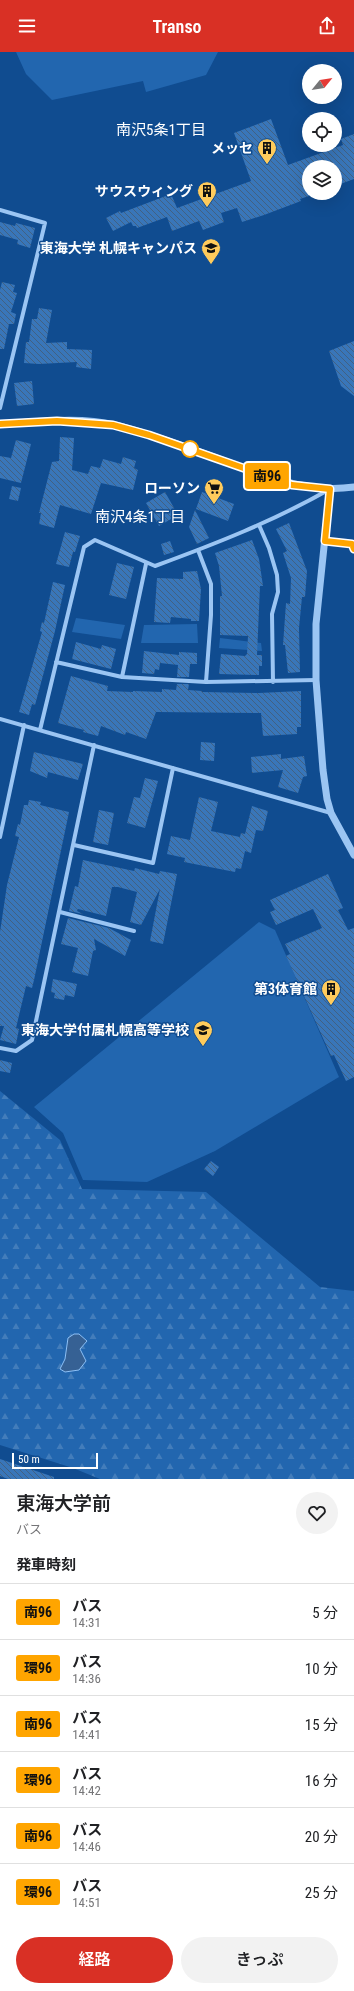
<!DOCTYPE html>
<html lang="ja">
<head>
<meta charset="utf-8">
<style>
	:root { --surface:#fff; --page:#f2f2f2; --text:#202124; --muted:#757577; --line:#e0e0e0; --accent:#d93025 }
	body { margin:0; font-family:"Roboto Condensed","Noto Sans JP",sans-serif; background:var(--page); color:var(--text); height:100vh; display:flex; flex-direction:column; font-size:15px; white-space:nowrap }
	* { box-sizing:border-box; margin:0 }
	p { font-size:13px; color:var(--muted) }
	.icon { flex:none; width:22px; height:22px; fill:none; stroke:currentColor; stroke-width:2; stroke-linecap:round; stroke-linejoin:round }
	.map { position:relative; height:1427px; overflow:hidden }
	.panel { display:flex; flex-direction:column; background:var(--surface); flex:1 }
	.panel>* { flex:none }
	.badge { padding:0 8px; border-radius:3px; font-size:14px; line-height:26px }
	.needle { width:26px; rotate:60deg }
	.fabs { position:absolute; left:302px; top:12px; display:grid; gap:8px }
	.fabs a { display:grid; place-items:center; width:40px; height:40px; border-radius:50%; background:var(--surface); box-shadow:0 4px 16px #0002; font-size:20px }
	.scale { position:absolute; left:12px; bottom:10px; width:86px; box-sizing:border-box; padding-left:4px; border:2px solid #fff; border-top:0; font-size:11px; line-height:14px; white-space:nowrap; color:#fff; -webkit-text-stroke:3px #104c90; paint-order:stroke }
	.map>.badge { position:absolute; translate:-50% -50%; box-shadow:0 0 0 2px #fff }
	h2 { padding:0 16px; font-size:15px; line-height:36px }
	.round { display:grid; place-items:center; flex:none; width:42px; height:42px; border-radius:21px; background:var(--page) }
	.headline { display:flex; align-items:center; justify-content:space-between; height:68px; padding:0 16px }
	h1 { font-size:19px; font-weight:600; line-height:30px }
	.action { display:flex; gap:8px; margin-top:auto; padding:8px 16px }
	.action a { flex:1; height:46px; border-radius:24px; background:var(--accent); color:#fff; font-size:16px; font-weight:600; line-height:46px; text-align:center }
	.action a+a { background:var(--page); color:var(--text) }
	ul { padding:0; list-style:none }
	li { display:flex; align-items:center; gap:12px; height:56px; padding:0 16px; border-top:1px solid var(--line) }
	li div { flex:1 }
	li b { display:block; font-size:15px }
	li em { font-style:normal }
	li .badge { min-width:44px; font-weight:700; text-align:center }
	header { display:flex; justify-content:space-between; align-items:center; height:52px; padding:0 16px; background:var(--accent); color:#fff; font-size:18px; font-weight:600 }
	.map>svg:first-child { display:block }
</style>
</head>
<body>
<header><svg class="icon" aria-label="menu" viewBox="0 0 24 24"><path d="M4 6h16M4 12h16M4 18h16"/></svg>Transo<svg class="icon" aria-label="share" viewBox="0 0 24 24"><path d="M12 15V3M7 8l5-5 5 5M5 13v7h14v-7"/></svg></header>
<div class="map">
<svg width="354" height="1427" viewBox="0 0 354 1427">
	<defs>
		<pattern id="forest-firs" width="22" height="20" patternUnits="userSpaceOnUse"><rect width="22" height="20" fill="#2266af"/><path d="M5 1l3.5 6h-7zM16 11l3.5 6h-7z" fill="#437dbb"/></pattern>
		<pattern id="building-back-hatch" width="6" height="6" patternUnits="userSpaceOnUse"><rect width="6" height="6" fill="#3976b9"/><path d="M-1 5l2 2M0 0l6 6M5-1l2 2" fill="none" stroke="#426182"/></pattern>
	</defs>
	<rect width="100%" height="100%" fill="#104c90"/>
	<path fill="url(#forest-firs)" d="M0,1039L60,1088L82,1137L206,1140L320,1235L354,1239V1427H100L73,1416L0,1393Z"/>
	<path fill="#2266af" d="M16,0H218L206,23L146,40L143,29L52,48L26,22Z
		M76,566L125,573L121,587L72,580Z
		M197,572L198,591H141L144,573Z
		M220,586L261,591L262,599L219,596Z
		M259,870L275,878L339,1025L215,1099L147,1130L83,1128L63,1081L34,1055Z"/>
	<path fill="#366194" stroke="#8cc0f6" d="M74,1282H79L87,1289L80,1297L86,1309L79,1318L65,1320L60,1317L65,1307L68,1286Z"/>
	<path fill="url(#building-back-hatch)" d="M271,67L288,113L343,93L341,87L354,82V127L335,134V115H309V144L300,147L301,149L264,163L242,170L237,156L221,161L224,170L203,178L199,169L172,179L167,165L137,176L136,174H133L131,170L113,179L106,166L120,159L121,161L171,142L177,156L251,129L234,81Z
		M0,170L15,174L16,171L35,176L30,196L17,192L18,188L0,183Z
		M2,230L15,233L13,240L17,241L11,260L16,262L14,272H9L4,297H0V238Z
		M39,256L52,258L46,291L67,290V297L92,298L91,317L76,315L77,310L39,312L24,311L26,290H29L32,267H37Z
		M354,289V344L341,334L329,299Z
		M32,329L34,352L17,354L14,331Z
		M60,385L74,386L72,418L88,422L91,414L100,416L103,407L121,412L123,405L136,409L134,416L138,418L133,438L101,431L91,462L60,453L54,476L39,472L41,461H39L52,410L59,409Z
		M16,388L31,392L21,431L0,426V404L11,406Z
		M12,434L21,436L18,449L9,447Z
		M165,440L178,463L159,474L146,451Z
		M202,440L234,452L228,469L196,457Z
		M195,458L209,486L197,492L189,475Z
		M289,471L307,519L305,545H302L299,576L300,620L288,621L285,593H283L286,551L290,552L291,526L283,501L287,499L276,477Z
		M65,480L80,484L75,500H73L69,515L56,512Z
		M252,488L259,507L263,534H260L257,603H262V614H259V623L219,622L221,602L245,604L247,602L248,584L220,583V544H222L219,514L215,501Z
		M170,489L174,500L164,503L161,492Z
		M117,511L134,515L126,547L109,543Z
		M197,519L201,537L199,569H191V567L171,565L170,571L154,570L157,526L183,527V520Z
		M53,530L65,533L55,579L35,653L32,652L29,663L19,660L42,580L40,579L42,570L44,571Z
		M76,590L101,597L102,593L116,597L111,617L72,607Z
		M144,599L179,603V600L197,601V612H190L189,625H177L178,613L160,611L159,618L155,617L154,622L142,621Z
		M71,624L108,634L107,639L133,640V639L162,640V637L176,638L177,632H189L188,638L202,639V640L259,641L301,639V675H297V682L263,684L261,661L156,660L146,687L126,680L125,683L101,674L98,684L83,680L84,678L58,671Z
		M201,690L215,691L214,709L200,708Z
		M34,700L83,712L78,728L48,720L47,726L30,719Z
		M281,702V707L304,704L307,724L303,725L298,741L278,735L283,718L252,721L251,705Z
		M145,726L158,729L145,776L127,771L134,745L140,746Z
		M199,745L218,750L211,779L240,785L241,781L245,782L252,754L268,759L263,779L256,778L251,801L245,799L241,817L236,816L235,820L184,810L185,806L167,802L171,784L190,788Z
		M29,748L41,750L40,753L69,760L34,928L32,936L26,934L16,976L19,977L16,992L0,988L4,974H0V880L7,833L19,785L15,784L18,772L20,773L24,753H28Z
		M99,758L114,761L108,793L93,790Z
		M83,808L134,819L135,816L159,822L160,819L177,822L163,892L150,889L160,837L141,873L130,870L137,840L118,835H112L106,864L78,857L77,859L83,862L69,859L75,834L78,835Z
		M328,822L343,856L338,858L348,878L354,876V1025L346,1029L334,1003L331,1004L286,904L290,902L285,892L322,876L313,857L276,873L270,860L275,858L270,848Z
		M68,866L109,876L131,888L125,904L94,887L96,898L93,899L88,924L72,920L78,896L61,892Z
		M53,927L77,932L74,945L65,943L64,948L54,946L55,941L51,940Z
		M0,1008L12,1011L10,1021L0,1019Z
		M211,1109L219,1115L213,1124L204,1117Z
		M0,1407L54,1425V1427H8L0,1424Z"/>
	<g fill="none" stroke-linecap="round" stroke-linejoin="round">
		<path stroke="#9bc5f3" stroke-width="4" d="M0,158L45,171L0,356
			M259,473L269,496L277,523L278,540L272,562L273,630
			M198,498L211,532V563L206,630
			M56,610L122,625L206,630L316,628
			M122,625L146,512
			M0,667L331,761
			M40,678L84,495L95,488L155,514C215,492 274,469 330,437
			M0,785L24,673
			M74,793L153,811L173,716
			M60,860L134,879
			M0,996L16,999L32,988L94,693"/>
		<path stroke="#9bc5f3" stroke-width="7" d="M0,372C37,370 78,364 115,373C155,383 194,398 233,412C276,427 308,441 354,435
			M330,437L316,572V628L323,718L327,747L331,761L354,803"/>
	</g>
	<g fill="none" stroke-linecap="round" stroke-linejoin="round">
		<defs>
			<path id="line" d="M0,372L57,369L113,373L149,383L292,433L330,437L325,489L352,492L354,497"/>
		</defs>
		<use href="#line" stroke="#fff" stroke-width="9"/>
		<use href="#line" stroke="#ffa500" stroke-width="6"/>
	</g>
	<defs>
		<symbol id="building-pin" viewBox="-11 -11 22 30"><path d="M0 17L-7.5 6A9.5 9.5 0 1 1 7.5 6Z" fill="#ffcb5c" stroke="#104c90"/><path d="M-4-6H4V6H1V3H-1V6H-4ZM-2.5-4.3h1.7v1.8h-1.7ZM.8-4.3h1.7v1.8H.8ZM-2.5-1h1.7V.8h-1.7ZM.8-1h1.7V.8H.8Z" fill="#111"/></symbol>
		<symbol id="university-pin" viewBox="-11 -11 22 30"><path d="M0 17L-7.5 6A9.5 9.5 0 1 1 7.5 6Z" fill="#ffcb5c" stroke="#104c90"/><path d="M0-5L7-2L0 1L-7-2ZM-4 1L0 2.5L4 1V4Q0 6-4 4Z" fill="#111"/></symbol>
		<symbol id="supermarket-pin" viewBox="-11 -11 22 30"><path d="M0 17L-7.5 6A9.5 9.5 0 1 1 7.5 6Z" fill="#ffcb5c" stroke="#104c90"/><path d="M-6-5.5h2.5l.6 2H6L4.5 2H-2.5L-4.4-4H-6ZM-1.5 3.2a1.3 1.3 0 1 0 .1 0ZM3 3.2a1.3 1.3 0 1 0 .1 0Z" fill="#111"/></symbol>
		<symbol id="school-pin" viewBox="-11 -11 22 30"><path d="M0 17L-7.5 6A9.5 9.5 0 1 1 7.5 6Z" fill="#ffcb5c" stroke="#104c90"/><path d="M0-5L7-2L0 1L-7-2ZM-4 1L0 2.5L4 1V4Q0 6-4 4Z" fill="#111"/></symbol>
	</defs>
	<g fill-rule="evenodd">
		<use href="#building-pin" x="256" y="85" width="22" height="30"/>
		<use href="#building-pin" x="196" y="128" width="22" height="30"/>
		<use href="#university-pin" x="200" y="185" width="22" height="30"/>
		<use href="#supermarket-pin" x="203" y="425" width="22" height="30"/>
		<use href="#building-pin" x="320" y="926" width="22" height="30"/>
		<use href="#school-pin" x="192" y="967" width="22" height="30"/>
	</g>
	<circle fill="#fff" stroke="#ffa500" stroke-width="2" cx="190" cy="397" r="8"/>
	<g text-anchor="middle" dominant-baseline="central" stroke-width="3" stroke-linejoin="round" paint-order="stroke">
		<g font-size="14" font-weight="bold" fill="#fff" stroke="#104c90" text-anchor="end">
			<text x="253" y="96">メッセ</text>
			<text x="193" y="139">サウスウィング</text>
			<text x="197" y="196">東海大学 札幌キャンパス</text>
			<text x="200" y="436">ローソン</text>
			<text x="317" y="937">第3体育館</text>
			<text x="189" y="978">東海大学付属札幌高等学校</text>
		</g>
		<g font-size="15" fill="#fff" stroke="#104c90">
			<text x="161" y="78">南沢5条1丁目</text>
			<text x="140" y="465">南沢4条1丁目</text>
		</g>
	</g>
</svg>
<div class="fabs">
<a><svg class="needle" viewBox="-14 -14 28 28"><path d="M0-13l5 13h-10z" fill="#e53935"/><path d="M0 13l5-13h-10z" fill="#757577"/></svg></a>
<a><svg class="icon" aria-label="locate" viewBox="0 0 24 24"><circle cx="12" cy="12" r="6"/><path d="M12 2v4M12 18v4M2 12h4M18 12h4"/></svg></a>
<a><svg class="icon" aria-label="layers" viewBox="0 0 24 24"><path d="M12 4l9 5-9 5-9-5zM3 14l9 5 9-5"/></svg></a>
</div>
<div class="scale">50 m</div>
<b class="badge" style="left:267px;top:424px;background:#ffa500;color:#111">南96</b>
</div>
<section class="panel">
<div class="headline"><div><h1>東海大学前</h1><p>バス</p></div><a class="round"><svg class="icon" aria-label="heart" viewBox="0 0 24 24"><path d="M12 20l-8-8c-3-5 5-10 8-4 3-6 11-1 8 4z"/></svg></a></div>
<h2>発車時刻</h2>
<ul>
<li><span class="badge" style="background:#ffa500;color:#111">南96</span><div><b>バス</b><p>14:31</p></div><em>5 分</em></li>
<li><span class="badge" style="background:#ffa500;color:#111">環96</span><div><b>バス</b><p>14:36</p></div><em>10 分</em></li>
<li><span class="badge" style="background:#ffa500;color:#111">南96</span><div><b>バス</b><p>14:41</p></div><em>15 分</em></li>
<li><span class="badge" style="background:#ffa500;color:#111">環96</span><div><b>バス</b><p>14:42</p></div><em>16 分</em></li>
<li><span class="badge" style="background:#ffa500;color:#111">南96</span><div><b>バス</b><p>14:46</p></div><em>20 分</em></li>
<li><span class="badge" style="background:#ffa500;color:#111">環96</span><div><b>バス</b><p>14:51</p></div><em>25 分</em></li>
</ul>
<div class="action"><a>経路</a><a>きっぷ</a></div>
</section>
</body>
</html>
